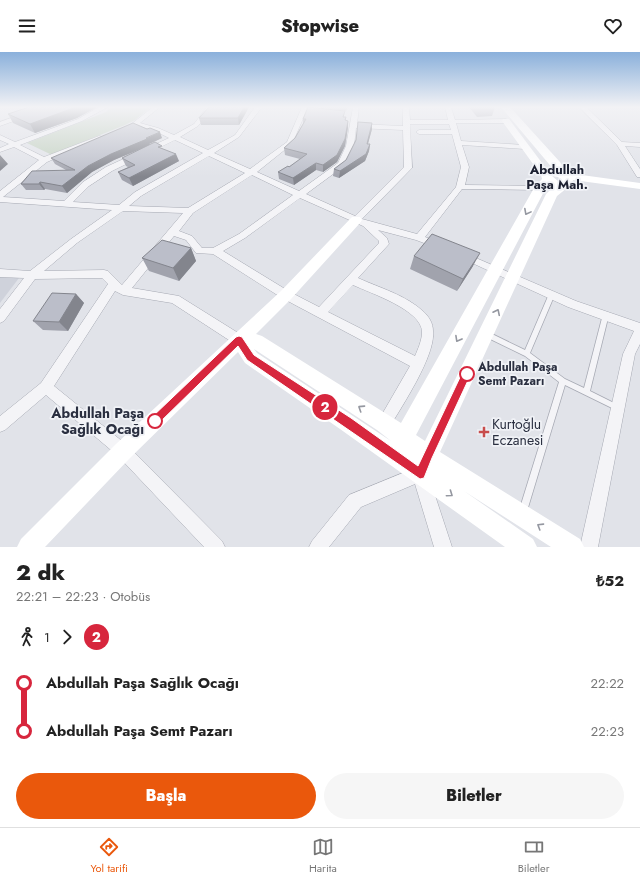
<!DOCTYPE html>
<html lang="tr">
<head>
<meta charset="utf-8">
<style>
	:root { --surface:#fff; --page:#f6f6f6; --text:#222; --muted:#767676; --line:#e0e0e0; --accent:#ea580c }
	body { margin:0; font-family:Jost,sans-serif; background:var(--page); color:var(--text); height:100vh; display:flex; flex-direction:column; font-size:15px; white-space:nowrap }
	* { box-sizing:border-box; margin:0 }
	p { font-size:13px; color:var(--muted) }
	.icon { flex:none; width:22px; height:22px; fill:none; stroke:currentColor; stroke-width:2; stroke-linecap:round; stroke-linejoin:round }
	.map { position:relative; height:495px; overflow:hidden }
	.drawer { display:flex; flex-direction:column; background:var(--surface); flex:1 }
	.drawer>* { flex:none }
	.badge { padding:0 8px; border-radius:13px; font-size:14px; line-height:26px }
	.map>.badge { position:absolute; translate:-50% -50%; box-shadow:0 0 0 2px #fff }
	.legs { display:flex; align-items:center; gap:6px; height:44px; padding:0 16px; font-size:13px }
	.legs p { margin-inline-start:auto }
	.overview { display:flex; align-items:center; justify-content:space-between; height:68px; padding:0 16px }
	h1 { font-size:22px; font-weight:800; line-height:30px }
	.button { display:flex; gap:8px; margin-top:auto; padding:8px 16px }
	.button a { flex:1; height:46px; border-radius:24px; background:var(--accent); color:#fff; font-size:16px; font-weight:800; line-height:46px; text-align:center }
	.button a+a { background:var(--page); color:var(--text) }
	ul { padding:0 16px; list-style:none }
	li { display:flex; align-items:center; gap:14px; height:48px; font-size:15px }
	li i { display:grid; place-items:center; width:6px; height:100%; margin:0 5px; background:currentColor }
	li i::after { content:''; width:10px; height:10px; margin:-5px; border:3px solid; border-radius:50%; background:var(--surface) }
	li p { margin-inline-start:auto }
	li:first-child i { background:linear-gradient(#0000 50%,currentColor 0) }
	li:last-child i { background:linear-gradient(currentColor 50%,#0000 0) }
	header { display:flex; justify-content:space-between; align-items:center; height:52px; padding:0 16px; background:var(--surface); font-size:18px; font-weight:800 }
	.tabs { display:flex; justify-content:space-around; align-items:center; height:56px; border-top:1px solid var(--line); background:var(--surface); font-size:11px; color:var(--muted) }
	.tabs a { display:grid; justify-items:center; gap:2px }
	.tabs .current { color:var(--accent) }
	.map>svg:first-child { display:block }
</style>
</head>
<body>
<header><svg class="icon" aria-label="menu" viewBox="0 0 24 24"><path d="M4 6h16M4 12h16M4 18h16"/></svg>Stopwise<svg class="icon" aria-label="heart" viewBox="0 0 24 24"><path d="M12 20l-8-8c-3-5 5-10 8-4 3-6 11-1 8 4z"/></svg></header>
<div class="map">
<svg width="640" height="495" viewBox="0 0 640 495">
	<rect width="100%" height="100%" fill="#e1e3e9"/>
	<path fill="#cfd2db" d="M0,225L19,226L0,251Z"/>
	<path fill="#c4d2c2" d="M112,55H151L135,68L125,73L53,102H50L27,91L106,60Z"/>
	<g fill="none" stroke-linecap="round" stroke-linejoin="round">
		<defs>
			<path id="lane" d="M552,240L555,242L530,301L565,327L584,336L602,266L603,264H607L608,266L590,339L620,354L621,356L620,358L618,359L616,358L565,333L527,459L526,462L523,463L520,462L519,459L559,330L525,304L484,284L483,282L484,280H488L525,298L549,242Z"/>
			<path id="street" d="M42,55H52L0,74V70Z
				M99,55H108L82,69L20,93L44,105L99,84L104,85L47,110L3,145L64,149L83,130L106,115L169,86C159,81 143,72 132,76L129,74L153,55H160L140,71L158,76L174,83L194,72L207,55H214L198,74L180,85L208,98L235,83L255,55H262L239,85L214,101L250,117L287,90L302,55H308L292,92L257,120L299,139L338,111L346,94L353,55H359L357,72L403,74V55H409L410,68H448L445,55H451L455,68L506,67L509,69L506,71H456L461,89L525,93L529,95L525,97L462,93L469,115L465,133L540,134L544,136L540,138L462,137L425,185L443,192L445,194L443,196L440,197L416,188L378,178L387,186L389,192L358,226C380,236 406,243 424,260C429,265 433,271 433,279C436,303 402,354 389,376L384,378L379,376L377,371L410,314L282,246L213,202L196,201L186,188L174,184L132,236L179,244L243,284L245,288L243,292L239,293L235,292L172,251L123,243L115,239L54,334L128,394L222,489L225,495H204L118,404L46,343L5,378L0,380V364L41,331L108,232L102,226L35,227L4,269L0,271V257L24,226L0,225V217L30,219L71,187L112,158L0,150V139L39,108L14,95L0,100V96L9,92L0,88V83L15,90L78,67ZM410,72H449L451,78H419L416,80L419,82H452L461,115L456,135L417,182L362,167L412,116ZM356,76L403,78L404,115L355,164L306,142L344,114L354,94ZM175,88L203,101L135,140L119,153L73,150L89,134L112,119ZM209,104L245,121L188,156L129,154L141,144ZM252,123L293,143L239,182L213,196H202L192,184L179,179L193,161ZM300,146L363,174L379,189V191L319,255L290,240L223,199L245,186ZM123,159L183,161L122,233L108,219L104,218L44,219L77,191ZM353,233C370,241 422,258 422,280C422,288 418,297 415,304L328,260Z
				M579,55H586L622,90L640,91V95L625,94L640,117V125H637L617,93Z
				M462,200L576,249L640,271V292L635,302L598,495H580L623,302L634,279L568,255L459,205L457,203Z
				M420,414L425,417L428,422L452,495H434L415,432L361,455L329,495H309L312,489L349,443Z"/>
		</defs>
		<use href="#lane" stroke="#a6a9b3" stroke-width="1.5"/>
		<use href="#street" stroke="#a6a9b3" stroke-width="1"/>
		<use href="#lane" fill="#f4f4f7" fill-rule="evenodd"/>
		<use href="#street" fill="#f4f4f7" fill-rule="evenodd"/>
		<path fill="#fff" fill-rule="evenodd" d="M501,55H510L560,110L567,121L640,131V137L573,128L572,132L557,144L440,400L580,487L584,495H551L464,439L533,487L537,495H505L340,377L245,311L238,300L130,406L45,495H17L21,487L116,392L281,239L352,165H360L362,168L360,171L291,247L256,282L262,284L401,371L534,136L542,127L541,123L502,69L503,67H509L548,119L554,118ZM552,124L558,125L562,129H558ZM548,132L554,134L546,142L425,389L416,383ZM254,297L377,378L391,389L257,301Z"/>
	</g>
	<path fill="#a1a3ad" d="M29,55H97L77,66L35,81L13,71L8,62Z
		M209,55H249L239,73H201L199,66Z
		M318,55H348L346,59Z
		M469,55H495L492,64L477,65Z
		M346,65V69H348V75L345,94L337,110L323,120L316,118L294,133L279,127L278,120L289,115L300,107L285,103L284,96L295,86L303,72V67Z
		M372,71V77L368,92H370L369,99L365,109L339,126L333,124L334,117L346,108Z
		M162,86L149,92L150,93L163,97L179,109L133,134L122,128L118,120L128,115L126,114L122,106L148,94L114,108L92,120L67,141L45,137L44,138H26L21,132L66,118L55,112L51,106Z
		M191,196L196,209L179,229L149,219L142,206Z
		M414,204L473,214L457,239L410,217Z
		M76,242L84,251L68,279L43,278L33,269Z"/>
	<path fill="#83858d" d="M76,55H97L77,66L35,81L30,72Z
		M244,55H249L239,73L238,66Z
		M348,69V75L345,94L337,110L323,120V113Z
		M372,71V77L366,98L367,92Z
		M160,80L162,86L149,92L150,93L114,108L92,120L67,141L62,134L88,114L111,102Z
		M370,92L369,99L365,109L339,126L340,119Z
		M176,102L179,109L133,134L129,126Z
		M0,103L8,112L0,119Z
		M316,111V118L294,133L293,126Z
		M40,130L45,137L44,138L39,132Z
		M191,196L196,209L179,229L173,216Z
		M480,201L473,214L457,239L463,227Z
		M76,242L84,251L68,279L59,270Z"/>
	<path fill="#bbbec9" stroke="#83858d" d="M29,55H76L30,72L8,62Z
		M209,55H244L238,66H199Z
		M308,55L345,59L343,65H346L345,68L348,69L345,87L337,103L323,113L316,111L293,126L278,120L288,114L289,115L307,102L284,96L295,86L306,67H303Z
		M358,70L372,71L367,92H370L366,102L340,119L334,117L346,108L356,88Z
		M133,71L147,77L150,76L160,80L146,86L147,87L111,102L88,114L62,134L40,130L39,132H21L32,119L75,118L51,106Z
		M155,90L162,94L158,95L176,102L129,126L118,120L135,113L122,106Z
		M432,182L480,201L463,227L414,204Z
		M162,188L191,196L173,216L142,206Z
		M52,241L76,242L59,270L33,269Z"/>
	<defs><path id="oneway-chevron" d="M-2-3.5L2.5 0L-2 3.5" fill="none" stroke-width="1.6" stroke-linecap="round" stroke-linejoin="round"/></defs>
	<g stroke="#9497a0">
		<use href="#oneway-chevron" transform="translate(527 160) rotate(118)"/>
		<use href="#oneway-chevron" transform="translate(497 260) rotate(-64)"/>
		<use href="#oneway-chevron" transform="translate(458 287) rotate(119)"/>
		<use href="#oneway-chevron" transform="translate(361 356) rotate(-147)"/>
		<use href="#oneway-chevron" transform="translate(450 442) rotate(35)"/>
		<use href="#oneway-chevron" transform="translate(540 474) rotate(-148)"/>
	</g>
	<linearGradient id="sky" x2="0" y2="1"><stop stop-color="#8ab0db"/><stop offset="0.44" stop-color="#f2f2f5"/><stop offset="1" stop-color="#f2f2f5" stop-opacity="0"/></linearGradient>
	<rect width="640" height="125" fill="url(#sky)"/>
	<path fill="#d7263d" stroke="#fff" d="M239,284L242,285L254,303L351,366L418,414L463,319L467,318L470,319L471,322L432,406L424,426L420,427L247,308L238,294L158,372L155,374L151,372L150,369L151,366L236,285Z"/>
	<g fill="#fff" stroke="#d7263d" stroke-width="2">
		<circle cx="467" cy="322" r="7"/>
		<circle cx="155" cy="369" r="7"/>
	</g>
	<path fill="#c84d4c" stroke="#f0f2f6" stroke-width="1.5" d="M482 374h4v4h4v4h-4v4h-4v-4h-4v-4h4z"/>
	<g text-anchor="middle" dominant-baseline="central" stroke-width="3.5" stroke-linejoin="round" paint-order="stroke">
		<g font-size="12" font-weight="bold" fill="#2a2f40" stroke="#f0f2f6" text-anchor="start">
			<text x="478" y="315">Abdullah Paşa<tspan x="478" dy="14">Semt Pazarı</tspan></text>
		</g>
		<g font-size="13" font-weight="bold" fill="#1c2031" stroke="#f0f2f6">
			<text x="557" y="117">Abdullah<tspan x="557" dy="15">Paşa Mah.</tspan></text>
		</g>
		<g font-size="14" font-weight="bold" fill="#2a2f40" stroke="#f0f2f6" text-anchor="end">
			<text x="144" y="361">Abdullah Paşa<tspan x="144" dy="16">Sağlık Ocağı</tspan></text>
		</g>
		<g font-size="14" fill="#2a2f40" stroke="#f0f2f6" text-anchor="start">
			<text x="492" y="372">Kurtoğlu<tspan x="492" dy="16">Eczanesi</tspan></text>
		</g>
	</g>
</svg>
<b class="badge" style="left:325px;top:355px;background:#d7263d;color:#fff">2</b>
</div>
<section class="drawer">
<div class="overview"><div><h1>2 dk</h1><p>22:21 – 22:23 · Otobüs</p></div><b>₺52</b></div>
<div class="legs"><svg class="icon" aria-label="walk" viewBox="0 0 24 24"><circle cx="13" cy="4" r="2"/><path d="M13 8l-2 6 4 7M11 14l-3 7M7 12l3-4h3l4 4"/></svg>1<svg class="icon" aria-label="forward" viewBox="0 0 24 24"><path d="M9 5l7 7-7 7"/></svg><b class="badge" style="background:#d7263d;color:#fff">2</b></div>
<ul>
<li><i style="color:#d7263d"></i><b>Abdullah Paşa Sağlık Ocağı</b><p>22:22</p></li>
<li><i style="color:#d7263d"></i><b>Abdullah Paşa Semt Pazarı</b><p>22:23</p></li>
</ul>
<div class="button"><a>Başla</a><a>Biletler</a></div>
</section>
<nav class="tabs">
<a class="current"><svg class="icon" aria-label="directions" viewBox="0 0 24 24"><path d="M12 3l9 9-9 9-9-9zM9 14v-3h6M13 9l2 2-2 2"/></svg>Yol tarifi</a>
<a><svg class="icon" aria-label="map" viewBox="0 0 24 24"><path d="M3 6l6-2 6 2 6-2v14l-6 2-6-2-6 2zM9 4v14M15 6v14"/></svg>Harita</a>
<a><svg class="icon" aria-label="tickets" viewBox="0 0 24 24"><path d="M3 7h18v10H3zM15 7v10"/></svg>Biletler</a>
</nav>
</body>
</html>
